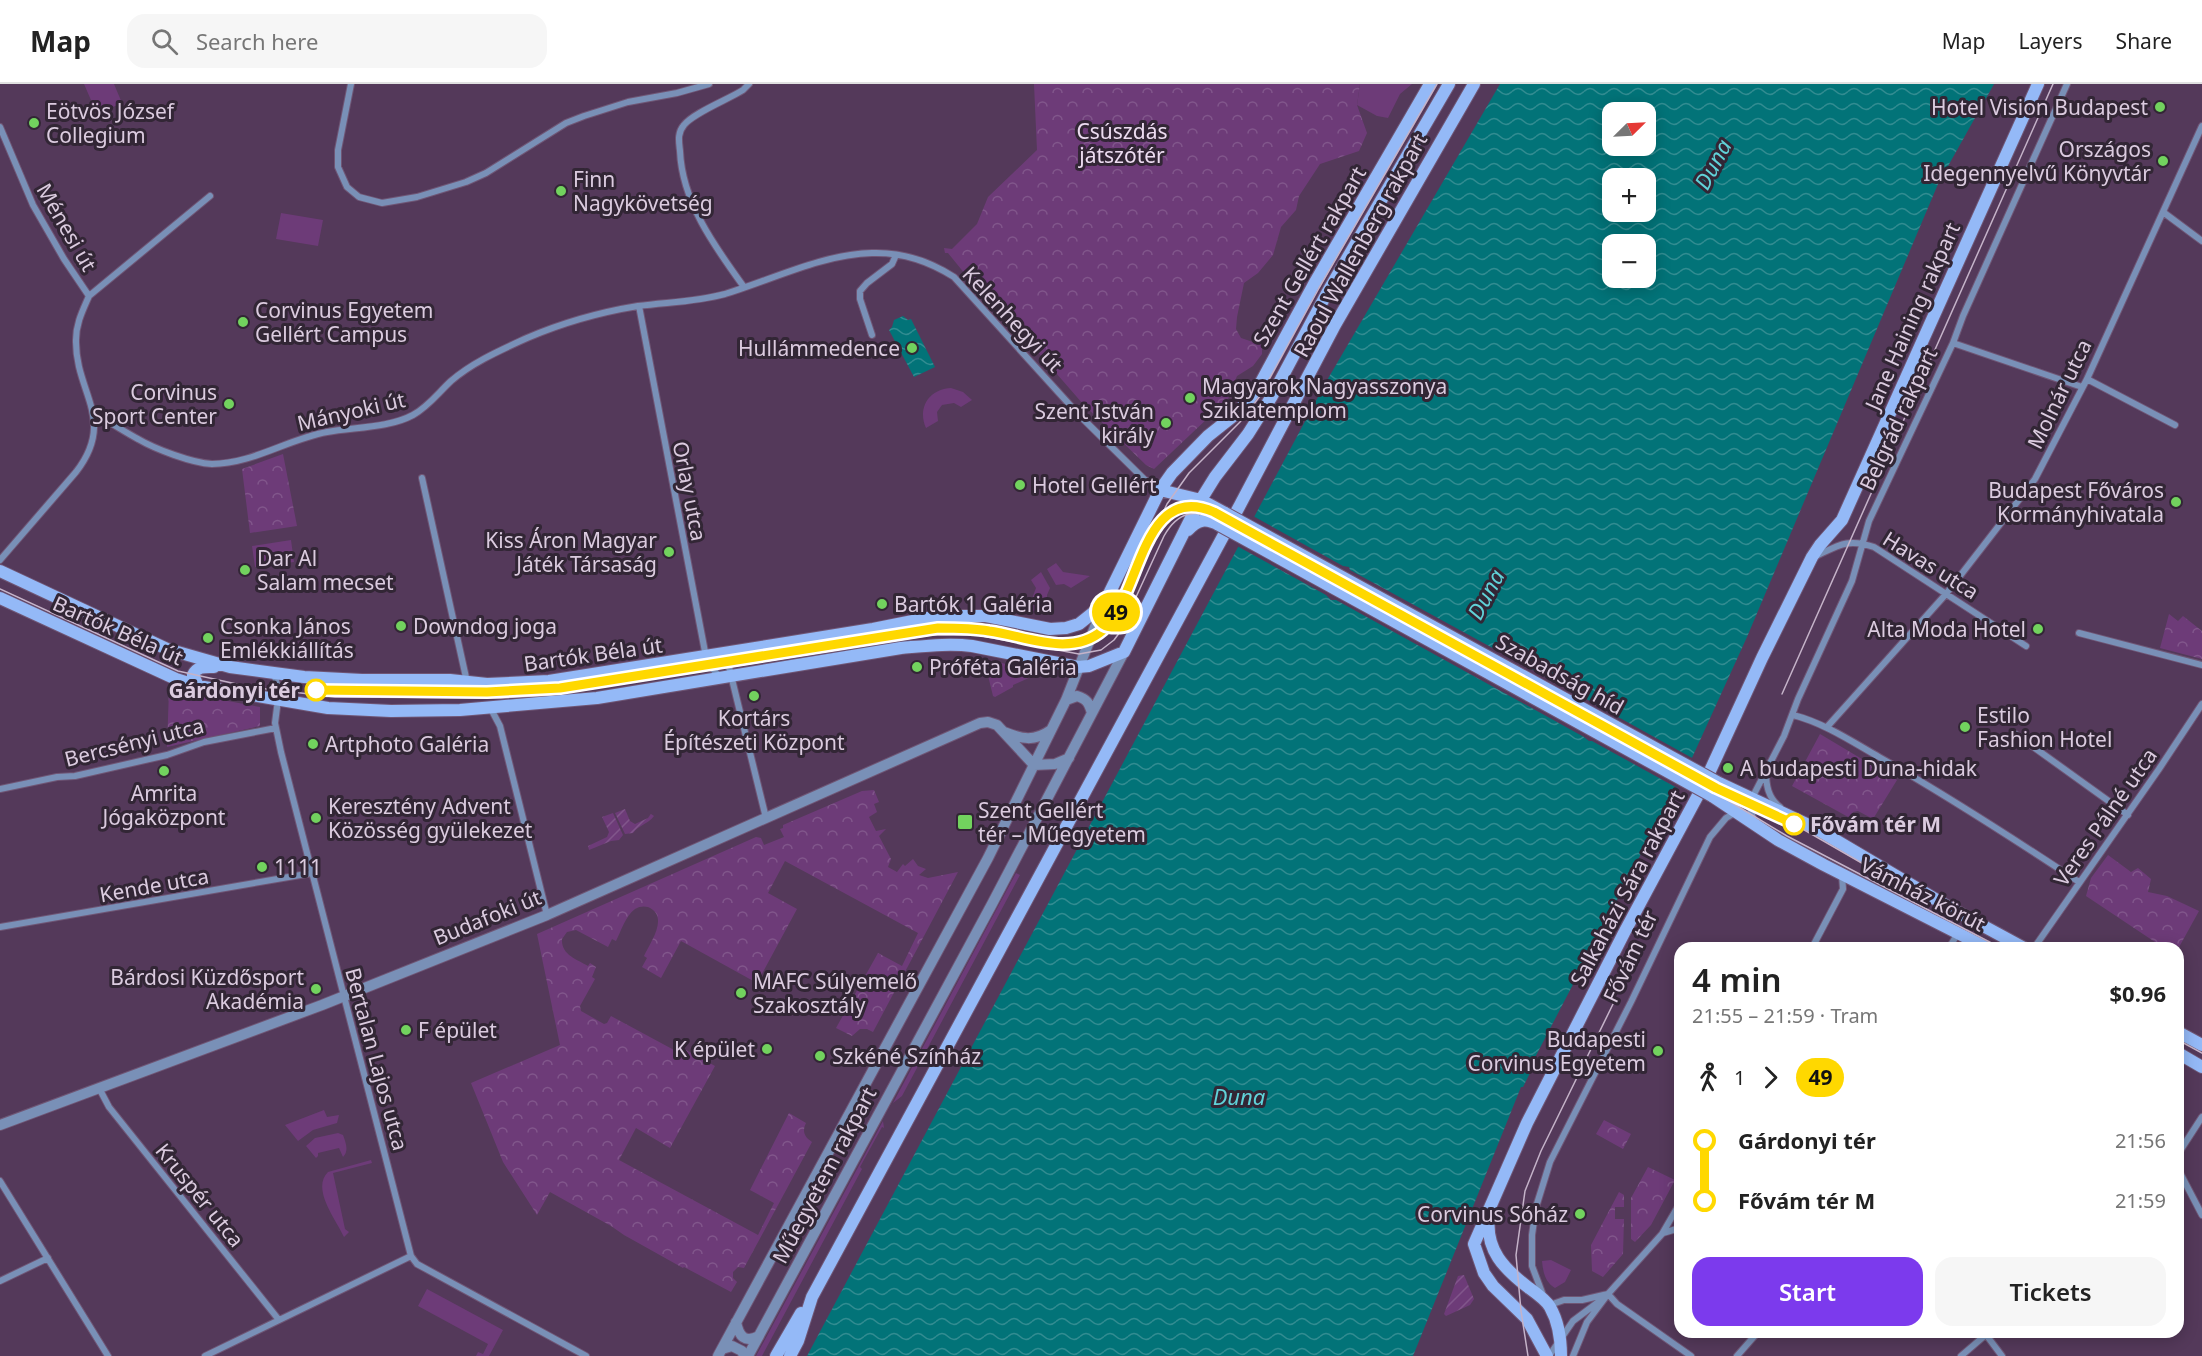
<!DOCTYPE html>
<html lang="en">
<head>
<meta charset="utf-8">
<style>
	:root { --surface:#fff; --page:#f6f6f6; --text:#222; --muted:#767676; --line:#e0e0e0; --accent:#7c3aed }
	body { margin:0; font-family:"Noto Sans",sans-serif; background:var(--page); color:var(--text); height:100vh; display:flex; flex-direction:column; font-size:22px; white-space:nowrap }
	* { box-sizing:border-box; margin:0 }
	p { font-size:20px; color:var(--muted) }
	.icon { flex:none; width:33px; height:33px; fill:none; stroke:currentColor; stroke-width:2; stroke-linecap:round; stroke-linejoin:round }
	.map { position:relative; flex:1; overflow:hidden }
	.panel { position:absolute; left:1674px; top:858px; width:510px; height:396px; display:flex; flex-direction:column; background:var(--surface); border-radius:18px; box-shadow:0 3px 15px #0003 }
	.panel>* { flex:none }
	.badge { padding:0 12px; border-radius:20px; font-size:21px; line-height:39px }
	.needle { width:39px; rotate:66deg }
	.buttons { position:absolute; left:1602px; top:18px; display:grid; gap:12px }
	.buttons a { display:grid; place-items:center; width:54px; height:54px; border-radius:12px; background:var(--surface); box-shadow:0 3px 15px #0003; font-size:30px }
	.map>.badge { position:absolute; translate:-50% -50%; box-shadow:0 0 0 3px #fff }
	.legs { display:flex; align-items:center; gap:9px; height:66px; padding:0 18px; font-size:20px }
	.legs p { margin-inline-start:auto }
	.head { display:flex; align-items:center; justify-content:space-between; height:102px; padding:0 18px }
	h1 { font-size:33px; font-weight:600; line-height:45px }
	.button { display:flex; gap:12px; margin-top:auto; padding:12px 18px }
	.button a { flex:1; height:69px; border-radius:18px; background:var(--accent); color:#fff; font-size:24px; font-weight:600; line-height:69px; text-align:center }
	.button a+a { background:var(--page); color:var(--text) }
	ul { padding:0 18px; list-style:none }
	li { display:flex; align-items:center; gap:21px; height:60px; font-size:22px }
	li i { display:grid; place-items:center; width:9px; height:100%; margin:0 8px; background:currentColor }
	li i::after { content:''; width:15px; height:15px; margin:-8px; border:4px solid; border-radius:50%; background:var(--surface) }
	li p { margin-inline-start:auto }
	li:first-child i { background:linear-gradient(#0000 50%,currentColor 0) }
	li:last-child i { background:linear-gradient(currentColor 50%,#0000 0) }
	header { display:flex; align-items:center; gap:36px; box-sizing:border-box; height:84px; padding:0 30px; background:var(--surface); border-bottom:2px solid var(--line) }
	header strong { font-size:28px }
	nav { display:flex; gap:33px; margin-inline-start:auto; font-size:21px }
	.search { width:420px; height:54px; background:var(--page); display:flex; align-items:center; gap:15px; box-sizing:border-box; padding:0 21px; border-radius:18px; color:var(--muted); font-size:22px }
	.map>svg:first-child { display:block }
</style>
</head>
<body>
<header>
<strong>Map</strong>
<div class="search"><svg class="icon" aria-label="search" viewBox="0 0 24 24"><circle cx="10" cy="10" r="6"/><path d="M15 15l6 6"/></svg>Search here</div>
<nav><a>Map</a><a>Layers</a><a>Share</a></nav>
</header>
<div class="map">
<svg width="2202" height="1272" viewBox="0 0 2202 1272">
	<defs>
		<pattern id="park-crowns" width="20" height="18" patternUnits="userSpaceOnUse" patternTransform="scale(1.5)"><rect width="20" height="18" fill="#6d3b78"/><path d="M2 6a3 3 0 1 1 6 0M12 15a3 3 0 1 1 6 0" fill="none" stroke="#81568b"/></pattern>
		<pattern id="garden-furrows" width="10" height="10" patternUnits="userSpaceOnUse" patternTransform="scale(1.5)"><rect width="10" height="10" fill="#6d3b78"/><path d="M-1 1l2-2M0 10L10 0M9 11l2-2" fill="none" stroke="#81568b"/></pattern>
		<pattern id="water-waves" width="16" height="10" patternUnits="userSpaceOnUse" patternTransform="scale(1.5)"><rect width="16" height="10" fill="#027378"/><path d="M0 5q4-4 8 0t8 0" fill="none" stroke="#328c91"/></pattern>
	</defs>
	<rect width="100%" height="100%" fill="#54395a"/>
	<path fill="#6d3b78" d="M84,0H114L122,19L97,30Z
		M1360,0H1412L1400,10L1388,34L1377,32L1357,21Z
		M281,129L323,136L318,162L276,155Z
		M951,304L963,308L972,316L961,323L954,319L942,321L937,328L938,337L926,344C917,324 929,305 951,304Z
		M291,456L294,478L255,483L252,462Z
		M1056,479L1063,488L1090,492L1071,504L1064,500L1056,501L1047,485Z
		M1041,488L1050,504L1047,511V519L1029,530L1028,525L1036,504L1031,496Z
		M1016,789L1020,791L902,1012L893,1019Z
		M324,1026L327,1033L339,1031L337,1039L313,1046L298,1057L285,1041Z
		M883,1037L884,1044L882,1043L860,1083L862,1085L762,1272H756Z
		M338,1049L343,1051C346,1059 349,1067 343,1073L339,1064L318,1069V1072L316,1074L306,1062L315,1054Z
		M371,1076L372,1079L333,1089L345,1145L349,1148L344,1153C336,1135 311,1105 328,1088Z
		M1551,1176L1571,1186L1565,1198L1555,1204C1545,1198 1543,1188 1542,1177Z
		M427,1205L503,1246L489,1272H476L478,1268L483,1270L488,1260L418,1222Z"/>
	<path fill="url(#park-crowns)" d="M1034,0H1360L1357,21L1367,49L1359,67L1320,80L1299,112L1296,126L1281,143L1273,171L1258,189L1244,199L1237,233L1236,245L1241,254L1262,261V270L1253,282L1237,292L1228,315L1154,385L1146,381L1083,320L982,204L978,206L948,169H945L944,164L952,165L977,140L988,113L1037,66Z
		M283,370L297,442L250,449L242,385Z
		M2169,530L2178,537L2183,532L2202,547V575L2160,564Z
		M984,575L1033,586V592L1013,601V603L995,613L993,612Z
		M169,606L260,623V642L167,663Z
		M1820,650L1897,696L1873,735L1858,727L1853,728L1850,734L1792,702Z
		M874,706L879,718L874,720L877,728L869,733L876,747L886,745L879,752L891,775L888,783L897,788L903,780L905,782L913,775L918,782L926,785L919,791L928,794L958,788L873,948L867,945H860L852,952L836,944L878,869L902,882L918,849L785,777L768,809L797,825L757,899L681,857L661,894L642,883L647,874L644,872C650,859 670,832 648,823C645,822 639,822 635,825C626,831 621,847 616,857L612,855L608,863L576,846L567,848L562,855C561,871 577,875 588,882L590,879L596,883L592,893L595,895L580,922L581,927L604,940L607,939L611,932L674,966L677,961L715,982L670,1064L636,1044L619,1076L758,1151L774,1119L750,1106L789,1029L806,1039C802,1047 804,1053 812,1058L744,1184L738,1183L733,1188V1194L737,1198L731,1208L684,1183L683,1184L624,1151L611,1142L550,1108L537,1131L503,1078L471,999L560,961L537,850L756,753L761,754L764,761L784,753L780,745L783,744V741L862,707Z
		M2108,771L2131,788L2138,784L2151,795L2148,808L2167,812L2199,827L2178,865L2164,864L2086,812L2091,794Z
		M1604,1036L1631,1050L1623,1065L1596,1050Z
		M1648,1083L1675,1096L1651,1141L1635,1158L1631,1155V1114Z
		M1619,1108L1624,1111V1123H1615V1135H1624L1623,1170L1603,1193L1592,1187L1591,1161Z"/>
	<path fill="url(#garden-furrows)" d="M625,725L630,737L635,740L648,734L651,730L654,732C648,740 639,741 633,749L625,750L615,729Z
		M613,729L623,751L619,756L611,757L589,766L588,762L607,753L609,748L602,733Z
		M1464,1191L1474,1215L1470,1221L1446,1232L1444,1230L1458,1192Z"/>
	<path fill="url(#water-waves)" fill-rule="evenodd" d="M1500,0H1994L1938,100L1747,553L1661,742L1656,741L1529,985L1531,987L1523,1003H1521L1413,1272H807L1326,298ZM1612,28H1646V62H1612ZM1612,94H1646V128H1612ZM1612,160H1646V194H1612Z
		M903,232L908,236L911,235L935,283L914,293L889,246L892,243L894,236Z"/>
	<path fill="#54395a" d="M1253,432L1343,482L1349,483L1350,486L1599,622L1604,623L1609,628L1694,675L1679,705L1592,657H1589L1584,653L1336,516H1331L1326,511L1237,462Z"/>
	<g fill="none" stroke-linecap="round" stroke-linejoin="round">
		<defs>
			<path id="minor" d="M351,0L338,66V83L347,103L359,113L382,119L417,113L466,98L486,89L566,39L584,32L628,18L677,9L709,0
				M0,43L33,121L64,175L89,212
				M2163,128L2202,157
				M744,203C715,163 682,118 680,67C679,58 677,49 684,41C693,29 729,15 743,6L749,0
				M639,222L706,573L711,583L720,593
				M872,251L860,215V207L867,199L892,180L896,171
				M1953,259L2082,303
				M2087,295L2175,341
				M94,330C109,337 123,347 138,355C155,365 192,379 212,380C252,380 288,355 327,348C355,343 389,344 413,331C429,322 438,309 451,297C473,278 501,266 527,254C562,239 601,228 638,222C668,218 696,218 725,210C771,196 823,170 872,169C902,168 929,177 954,193L1079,331L1144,395L1160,406
				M422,394L467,598
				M1816,472C1839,461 1848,454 1874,463L2026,562
				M0,476L76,388C117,335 75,309 76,256C76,239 83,226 89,212L210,112
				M2079,549L2202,581
				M717,571L729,583L766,734
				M274,589L279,608L275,639L281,668L411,1172L417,1180L586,1272
				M491,625L500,642L547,831
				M1793,631C1824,639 1851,657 1879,673C1948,712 2014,755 2079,798
				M1827,643L1946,510L2035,395L2087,295L2202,42
				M2014,649L2128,731
				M1766,687C1766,701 1768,714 1780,723
				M0,705L57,693L75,692L167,671L204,658L276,644
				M1754,738L1750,723L1751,716L1784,652L1798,615L1852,497L1869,437L1953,259L1963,232L2067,0
				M0,843L312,789
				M1812,864L1843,805L1842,791
				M1949,864L1958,849
				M2034,864L2159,685L2202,620
				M99,1004L109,1023L279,1236
				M2178,1070L2202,1033
				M2178,1085L2202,1131
				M0,1097L108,1272
				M1663,1149L1680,1144
				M0,1197L48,1174
				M1608,1210L1617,1220L1691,1272
				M1543,1211L1532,1182V1151L1536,1123L1550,1078L1631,918L1710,753L1726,734L1736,728
				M1548,1219L1550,1221L1564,1216H1582L1608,1210
				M1984,1248L2002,1272
				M205,1272L411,1172
				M1549,1272L1573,1237L1601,1216
				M1573,1272L1587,1238L1608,1210L1662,1150L1680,1119
				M1737,1272L1758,1248
				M1961,1272L1989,1248"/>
			<path id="tertiary" d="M1066,616L1077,612C1087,615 1089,619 1092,629
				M1004,648C1022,655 1034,658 1051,646
				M0,1041L322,921L547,831L980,639L988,638L997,641L1034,681L1055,680L1069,674
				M736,1238C739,1253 745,1259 759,1252
				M722,1265L732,1262L742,1267L744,1272
				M718,1272L988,774L1066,616L1104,520
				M748,1272L992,820L1124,568"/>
			<path id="secondary" d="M1160,406L1201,416L1225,429
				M1188,446C1198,435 1206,434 1219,441
				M0,487L167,565L230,583L304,593L362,596H450L487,600L549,597L873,545L938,532H986L1050,545L1066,544L1079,540L1104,520L1160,406L1172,389L1208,352L1237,329L1250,314L1260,300L1314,200L1430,0
				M0,514L176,595L198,602L328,624L391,627L460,626L597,614L901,564C925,562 949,559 972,562L1078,583L1089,582L1124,568L1197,422L1215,393L1248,350L1272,312L1327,209L1449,0
				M198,602L193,591C197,582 205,583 214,583
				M1719,699L1815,744L1952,825L2024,864
				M1712,712L1778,756L1824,781L1987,864
				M2178,948L2202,961
				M2178,969L2202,983
				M1489,1132C1485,1166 1504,1185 1529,1204C1536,1209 1546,1216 1550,1223C1558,1237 1561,1256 1561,1272
				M776,1272L801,1229
				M790,1272L798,1257L812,1213L1240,421L1335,241L1474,0
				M1547,1272L1527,1235L1493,1202L1484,1189L1474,1160L1527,1039L1624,849L1704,700L1762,574L1812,473L1820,461L1842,436L2038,0"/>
		</defs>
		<use href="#minor" stroke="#6f5675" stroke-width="8"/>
		<use href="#tertiary" stroke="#6f5675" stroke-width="12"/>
		<use href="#secondary" stroke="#6f5675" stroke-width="14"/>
		<use href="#minor" stroke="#7990b7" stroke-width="6"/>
		<use href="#tertiary" stroke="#7990b7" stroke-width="10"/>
		<use href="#secondary" stroke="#94b9f7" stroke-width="12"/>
		<path stroke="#c5b3c9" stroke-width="1.5" d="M1161,437C1172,425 1185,419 1201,422
			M0,505L178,587L250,603L335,613L501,614L551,611L931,551H977L1079,570L1101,566L1114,556L1120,548L1164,452C1178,427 1196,424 1221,437L1714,708L1787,752L2001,864
			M1055,560C1079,562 1098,554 1113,535L1167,420L1189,389L1240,338L1260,312L1319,204L1437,0
			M1782,610L2053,0
			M1738,715L1794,740L1926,816
			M2178,956L2202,969
			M1528,1272L1521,1227L1516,1171L1525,1107L1541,1067L1616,914"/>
		<defs>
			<path id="secondary-bridge" d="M1225,429L1719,699
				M1219,441L1712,712"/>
		</defs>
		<use href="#secondary-bridge" stroke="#6f5675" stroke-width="14" stroke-linecap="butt"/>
		<use href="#secondary-bridge" stroke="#94b9f7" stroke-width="12"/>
	</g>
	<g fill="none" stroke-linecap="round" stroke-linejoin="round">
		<defs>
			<path id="line-1" d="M316,606L487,608L560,604L938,544C955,544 972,544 989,547C1026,552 1071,574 1103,546C1141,513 1141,396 1214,428L1716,704L1794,740"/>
		</defs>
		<use href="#line-1" stroke="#fff" stroke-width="14"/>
		<use href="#line-1" stroke="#ffd800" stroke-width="9"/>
	</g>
	<g fill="#72d25e" stroke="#322635" stroke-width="2">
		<circle cx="2160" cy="23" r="6"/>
		<circle cx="34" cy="39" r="6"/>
		<circle cx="2163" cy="77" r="6"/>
		<circle cx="561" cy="107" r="6"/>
		<circle cx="243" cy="238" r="6"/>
		<circle cx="912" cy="264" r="6"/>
		<circle cx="1190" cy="314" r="6"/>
		<circle cx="229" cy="320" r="6"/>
		<circle cx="1166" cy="339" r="6"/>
		<circle cx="1020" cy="401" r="6"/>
		<circle cx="2176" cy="418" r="6"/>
		<circle cx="669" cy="468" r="6"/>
		<circle cx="245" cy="486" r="6"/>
		<circle cx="882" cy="520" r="6"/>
		<circle cx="401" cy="542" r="6"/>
		<circle cx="2038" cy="545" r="6"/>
		<circle cx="208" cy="554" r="6"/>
		<circle cx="917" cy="583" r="6"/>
		<circle cx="754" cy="612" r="6"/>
		<circle cx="1965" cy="643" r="6"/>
		<circle cx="313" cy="660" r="6"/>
		<circle cx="1728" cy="684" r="6"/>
		<circle cx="164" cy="687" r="6"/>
		<circle cx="316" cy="734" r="6"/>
		<rect x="957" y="730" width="16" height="16" rx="3"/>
		<circle cx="262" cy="783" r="6"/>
		<circle cx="316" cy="905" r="6"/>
		<circle cx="741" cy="909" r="6"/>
		<circle cx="406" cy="946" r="6"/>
		<circle cx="767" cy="965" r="6"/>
		<circle cx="1658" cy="967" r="6"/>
		<circle cx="820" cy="972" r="6"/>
		<circle cx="1580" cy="1130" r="6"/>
	</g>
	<g fill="#fff" stroke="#ffd800" stroke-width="3">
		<circle cx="316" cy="606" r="10"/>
		<circle cx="1794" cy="740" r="10"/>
	</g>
	<g text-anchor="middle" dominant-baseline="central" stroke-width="6" stroke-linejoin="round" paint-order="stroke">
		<g font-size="21" fill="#dbcbdf" stroke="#322635" text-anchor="start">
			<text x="2148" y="23" text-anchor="end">Hotel Vision Budapest</text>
			<text x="46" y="27">Eötvös József<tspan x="46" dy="24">Collegium</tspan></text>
			<text x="2151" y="65" text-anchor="end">Országos<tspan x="2151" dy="24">Idegennyelvű Könyvtár</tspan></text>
			<text x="573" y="95">Finn<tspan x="573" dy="24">Nagykövetség</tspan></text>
			<text x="255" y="226">Corvinus Egyetem<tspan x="255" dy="24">Gellért Campus</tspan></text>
			<text x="900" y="264" text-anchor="end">Hullámmedence</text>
			<text x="1202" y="302">Magyarok Nagyasszonya<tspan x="1202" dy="24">Sziklatemplom</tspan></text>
			<text x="217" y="308" text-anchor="end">Corvinus<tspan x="217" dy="24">Sport Center</tspan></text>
			<text x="1154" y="327" text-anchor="end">Szent István<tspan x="1154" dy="24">király</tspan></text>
			<text x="1032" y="401">Hotel Gellért</text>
			<text x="2164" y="406" text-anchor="end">Budapest Főváros<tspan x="2164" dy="24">Kormányhivatala</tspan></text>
			<text x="657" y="456" text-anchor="end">Kiss Áron Magyar<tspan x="657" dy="24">Játék Társaság</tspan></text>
			<text x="257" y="474">Dar Al<tspan x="257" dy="24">Salam mecset</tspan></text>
			<text x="894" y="520">Bartók 1 Galéria</text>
			<text x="220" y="542">Csonka János<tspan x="220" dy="24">Emlékkiállítás</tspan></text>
			<text x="413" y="542">Downdog joga</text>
			<text x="2026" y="545" text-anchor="end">Alta Moda Hotel</text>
			<text x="929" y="583">Próféta Galéria</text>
			<text x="1977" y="631">Estilo<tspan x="1977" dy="24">Fashion Hotel</tspan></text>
			<text x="754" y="634" text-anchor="middle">Kortárs<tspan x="754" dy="24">Építészeti Központ</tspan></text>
			<text x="325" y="660">Artphoto Galéria</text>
			<text x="1740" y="684">A budapesti Duna-hidak</text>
			<text x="164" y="709" text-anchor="middle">Amrita<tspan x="164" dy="24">Jógaközpont</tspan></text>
			<text x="328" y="722">Keresztény Advent<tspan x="328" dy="24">Közösség gyülekezet</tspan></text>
			<text x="978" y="726">Szent Gellért<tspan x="978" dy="24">tér – Műegyetem</tspan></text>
			<text x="274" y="783">1111</text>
			<text x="304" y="893" text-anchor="end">Bárdosi Küzdősport<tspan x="304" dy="24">Akadémia</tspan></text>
			<text x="753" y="897">MAFC Súlyemelő<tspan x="753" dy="24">Szakosztály</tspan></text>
			<text x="418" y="946">F épület</text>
			<text x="1646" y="955" text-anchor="end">Budapesti<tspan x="1646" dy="24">Corvinus Egyetem</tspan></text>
			<text x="755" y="965" text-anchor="end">K épület</text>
			<text x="832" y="972">Szkéné Színház</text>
			<text x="1568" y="1130" text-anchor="end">Corvinus Sóház</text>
		</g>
		<g font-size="21" fill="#eddcf1" stroke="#322635">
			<text x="1122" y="47">Csúszdás<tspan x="1122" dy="24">játszótér</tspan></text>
		</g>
		<g font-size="21" fill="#dbcbdf" stroke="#322635">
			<text transform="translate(67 143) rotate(60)">Ménesi út</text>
			<text transform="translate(1360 161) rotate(-61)">Raoul Wallenberg rakpart</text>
			<text transform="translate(1309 172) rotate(-60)">Szent Gellért rakpart</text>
			<text transform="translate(1912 232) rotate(-66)">Jane Haining rakpart</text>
			<text transform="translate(1013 235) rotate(47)">Kelenhegyi út</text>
			<text transform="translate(2059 310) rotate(-64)">Molnár utca</text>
			<text transform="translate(351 327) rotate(-13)">Mányoki út</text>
			<text transform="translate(1898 335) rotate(-65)">Belgrád rakpart</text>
			<text transform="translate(690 407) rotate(79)">Orlay utca</text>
			<text transform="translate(1931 481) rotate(32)">Havas utca</text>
			<text transform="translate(118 546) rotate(24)">Bartók Béla út</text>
			<text transform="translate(593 570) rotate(-8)">Bartók Béla út</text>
			<text transform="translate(1560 590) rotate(29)">Szabadság híd</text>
			<text transform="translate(134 658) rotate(-14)">Bercsényi utca</text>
			<text transform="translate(2105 733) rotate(-55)">Veres Pálné utca</text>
			<text transform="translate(154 801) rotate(-10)">Kende utca</text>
			<text transform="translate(1627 804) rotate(-62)">Salkaházi Sára rakpart</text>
			<text transform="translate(1923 810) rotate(27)">Vámház körút</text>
			<text transform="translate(487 833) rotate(-22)">Budafoki út</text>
			<text transform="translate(1630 872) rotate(-65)">Fővám tér</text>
			<text transform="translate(377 975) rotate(75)">Bertalan Lajos utca</text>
			<text transform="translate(824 1091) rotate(-62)">Műegyetem rakpart</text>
			<text transform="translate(200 1111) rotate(51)">Kruspér utca</text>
		</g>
		<g font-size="21" font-weight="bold" fill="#dbcbdf" stroke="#322635" text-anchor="end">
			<text x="300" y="606">Gárdonyi tér</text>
			<text x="1810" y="740" text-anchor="start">Fővám tér M</text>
		</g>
		<g font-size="22" font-style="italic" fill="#60d2d8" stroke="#322635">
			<text transform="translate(1712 80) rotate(-62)">Duna</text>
			<text transform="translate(1485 510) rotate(-62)">Duna</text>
			<text x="1239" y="1012">Duna</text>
		</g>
	</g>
</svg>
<div class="buttons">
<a><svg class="needle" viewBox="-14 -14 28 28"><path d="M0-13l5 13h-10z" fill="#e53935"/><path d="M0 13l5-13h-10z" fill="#767676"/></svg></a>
<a>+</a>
<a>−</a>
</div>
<b class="badge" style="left:1116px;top:528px;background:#ffd800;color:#111">49</b>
<section class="panel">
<div class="head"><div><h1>4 min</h1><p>21:55 – 21:59 · Tram</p></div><b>$0.96</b></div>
<div class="legs"><svg class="icon" aria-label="walk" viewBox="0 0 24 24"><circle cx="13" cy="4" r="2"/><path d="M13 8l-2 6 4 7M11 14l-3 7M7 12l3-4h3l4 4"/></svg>1<svg class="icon" aria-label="forward" viewBox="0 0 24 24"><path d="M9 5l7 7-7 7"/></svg><b class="badge" style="background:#ffd800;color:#111">49</b></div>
<ul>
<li><i style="color:#ffd800"></i><b>Gárdonyi tér</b><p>21:56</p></li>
<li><i style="color:#ffd800"></i><b>Fővám tér M</b><p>21:59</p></li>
</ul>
<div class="button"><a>Start</a><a>Tickets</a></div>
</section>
</div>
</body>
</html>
